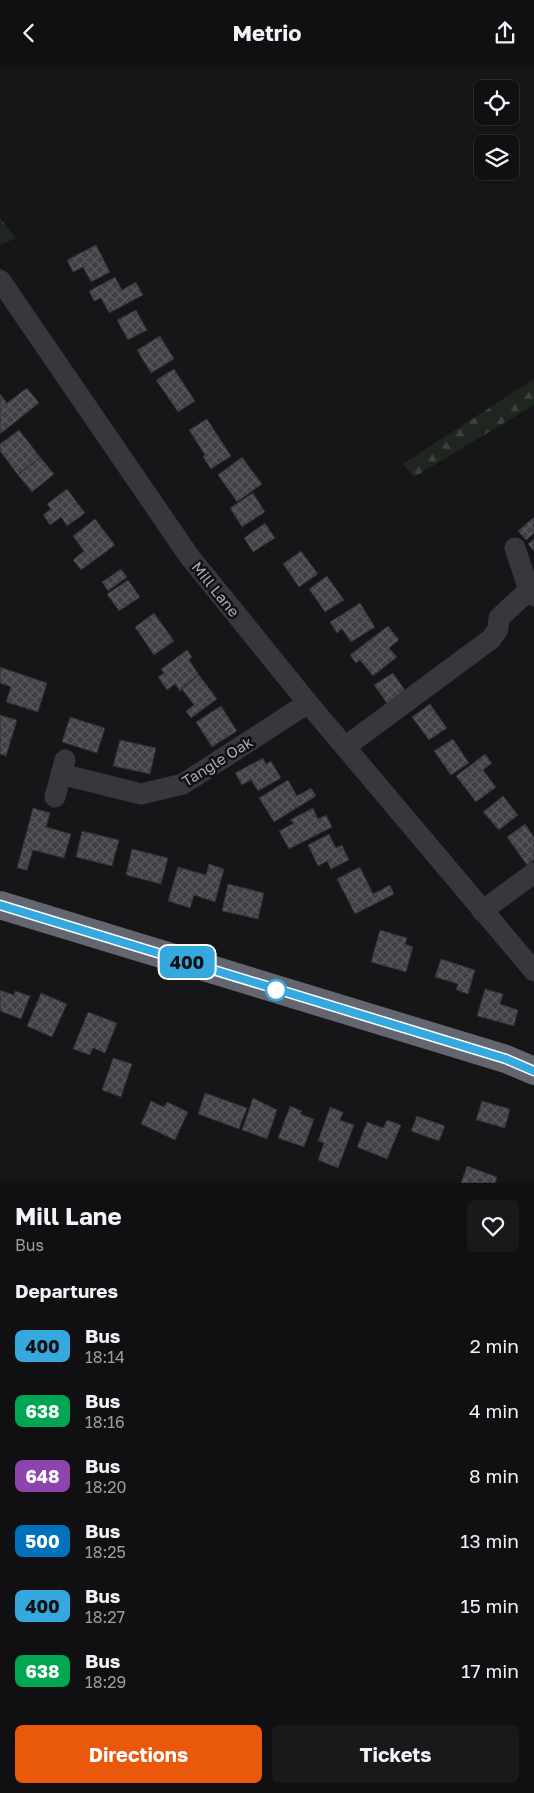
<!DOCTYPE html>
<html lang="en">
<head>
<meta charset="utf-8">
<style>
	:root { --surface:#101012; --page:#19191b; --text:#f1f3f6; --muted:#9c9d9f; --line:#303032; --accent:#ea580c }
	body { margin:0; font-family:"Golos Text",sans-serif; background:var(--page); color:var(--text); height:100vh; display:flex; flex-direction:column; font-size:19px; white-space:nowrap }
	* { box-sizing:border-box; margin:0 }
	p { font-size:16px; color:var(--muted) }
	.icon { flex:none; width:28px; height:28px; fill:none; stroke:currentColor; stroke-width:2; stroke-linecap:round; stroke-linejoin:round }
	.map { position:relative; height:1118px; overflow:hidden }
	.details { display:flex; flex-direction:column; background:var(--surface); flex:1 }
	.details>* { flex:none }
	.badge { padding:0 10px; border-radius:8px; font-size:18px; line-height:32px }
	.buttons { position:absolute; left:474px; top:15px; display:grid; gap:10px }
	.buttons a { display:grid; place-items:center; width:45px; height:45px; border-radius:8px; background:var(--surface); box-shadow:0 1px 4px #0004,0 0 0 1px var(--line); font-size:25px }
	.map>.badge { position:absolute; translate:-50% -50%; box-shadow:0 0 0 2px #fff }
	h2 { padding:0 15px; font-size:19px; line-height:45px }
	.round { display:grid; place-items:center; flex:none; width:52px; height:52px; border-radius:8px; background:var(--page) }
	.overview { display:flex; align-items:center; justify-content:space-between; height:85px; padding:0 15px }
	h1 { font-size:24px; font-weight:700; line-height:38px }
	.cta { display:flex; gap:10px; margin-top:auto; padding:10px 15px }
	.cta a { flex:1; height:58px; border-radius:8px; background:var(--accent); color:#fff; font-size:20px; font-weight:700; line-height:58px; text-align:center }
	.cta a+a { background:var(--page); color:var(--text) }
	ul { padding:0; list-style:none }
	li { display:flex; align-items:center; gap:15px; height:65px; padding:0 15px }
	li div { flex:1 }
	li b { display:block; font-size:19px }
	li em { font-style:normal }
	li .badge { min-width:55px; font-weight:700; text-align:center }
	header { display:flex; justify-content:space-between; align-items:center; height:65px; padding:0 15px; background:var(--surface); font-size:22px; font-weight:700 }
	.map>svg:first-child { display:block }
</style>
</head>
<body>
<header><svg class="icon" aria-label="back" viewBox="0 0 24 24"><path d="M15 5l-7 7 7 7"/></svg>Metrio<svg class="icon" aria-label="share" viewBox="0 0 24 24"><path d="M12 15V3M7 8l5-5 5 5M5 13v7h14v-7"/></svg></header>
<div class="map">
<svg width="534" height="1118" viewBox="0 0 534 1118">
	<defs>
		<pattern id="forest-firs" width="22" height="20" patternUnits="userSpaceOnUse" patternTransform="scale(1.25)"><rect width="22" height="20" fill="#1e261f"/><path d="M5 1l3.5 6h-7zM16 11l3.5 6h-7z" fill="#3c433d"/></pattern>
		<pattern id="building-cross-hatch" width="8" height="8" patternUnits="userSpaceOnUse" patternTransform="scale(1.25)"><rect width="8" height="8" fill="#404145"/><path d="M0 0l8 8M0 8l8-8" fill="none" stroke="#595a5e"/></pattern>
	</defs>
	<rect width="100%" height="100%" fill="#161618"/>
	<path fill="url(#forest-firs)" d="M0,153L16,173L0,180Z
		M534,314V340L414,412L403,399Z"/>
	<path fill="url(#building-cross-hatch)" stroke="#303034" d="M96,180L110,207L91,217L83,202L73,207L67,195Z
		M115,212L122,225L136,217L143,230L109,248L101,233L94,236L89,226Z
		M136,245L147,265L128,275L117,255Z
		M160,271L174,294L151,308L137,285Z
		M174,304L195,336L178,347L156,315Z
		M27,323L39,338L0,369V329L7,338Z
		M207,354L231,391L211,404L203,392L205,390L189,365Z
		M19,365L40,392L18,410L0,386V379Z
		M40,392L54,409L32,427L18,410Z
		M242,392L262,419L237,437L218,410Z
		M67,424L85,448L67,461L61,452L50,460L43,450L51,444L47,439Z
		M253,428L265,447L242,462L230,443Z
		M534,452V468L526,475L518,466Z
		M95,454L115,480L81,505L73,495L84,486L73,471Z
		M265,458L275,473L253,487L244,473Z
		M534,474V486L528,479Z
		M301,486L318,509L299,522L283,499Z
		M121,504L127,512L108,526L102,517Z
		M327,511L344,535L325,547L309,524Z
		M128,515L140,532L119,546L107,529Z
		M360,538L375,562L351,577L342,564L337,568L330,557Z
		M154,548L174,576L154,590L135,562Z
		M388,561L399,575L389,583L397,592L373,611L360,595L356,598L350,590Z
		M187,585L192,592L189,595L199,610L180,626L175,619L167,625L158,612L164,608L161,604Z
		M0,602L47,618L38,647L6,637L11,622L0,618Z
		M393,608L409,631L391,644L374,620Z
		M199,610L217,634L191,653L186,646L194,640L181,623Z
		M430,639L447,663L429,675L412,652Z
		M221,641L237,666L212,682L196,657Z
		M0,650L17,655L6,691L0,689Z
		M70,652L105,663L97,688L62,677Z
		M453,674L469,698L451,710L434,686Z
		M120,675L156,683L150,709L113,701Z
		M485,689L492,698L483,705L496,722L476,737L456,711Z
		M263,693L266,699L271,696L281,713L258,726L251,715L242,720L235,708Z
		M288,715L297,731L311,723L316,731L274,757L259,733Z
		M503,731L518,750L499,765L483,747Z
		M33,743L50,748L46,762L71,769L64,793L33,785L27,805L17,803Z
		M313,743L318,754L326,750L332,762L289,784L279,766L294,758L290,755Z
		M525,759L534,772V795L527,800L507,772Z
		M82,766L119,775L112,801L76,792Z
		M329,769L336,783L342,780L349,795L331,804L327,796L318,801L308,780Z
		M132,784L168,793L161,819L126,810Z
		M209,799L224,804L215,837L194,830L190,843L168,836L178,802L206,810Z
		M360,802L373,829L390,820L394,829L355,849L337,814Z
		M228,819L264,828L258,854L222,846Z
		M380,865L407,873L405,879L413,882L406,907L371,897Z
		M441,894L475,905L468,929L456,925L458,919L435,912Z
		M485,924L503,929L500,939L518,945L514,961L477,951Z
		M0,925L14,930L15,926L30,931L21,954L0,946Z
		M41,928L67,939L52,972L27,961Z
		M88,947L117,958L105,988L93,983L90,990L73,984Z
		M113,993L132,999L121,1032L102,1025Z
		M205,1028L247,1043L239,1064L198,1049Z
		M253,1033L277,1045L267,1074L242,1065Z
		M151,1036L164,1042L167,1037L188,1047L175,1075L141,1059Z
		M482,1036L510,1044L505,1063L476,1055Z
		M290,1041L302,1046L300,1049L314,1054L304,1082L278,1073Z
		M330,1042L343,1047L340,1055L354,1060L338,1103L318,1095L324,1078L318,1076Z
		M417,1051L445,1061L439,1076L411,1066Z
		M387,1055L401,1060L387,1094L357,1082L367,1057L383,1063Z
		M467,1101L497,1112L495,1118H461Z"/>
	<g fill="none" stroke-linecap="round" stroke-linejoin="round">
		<path stroke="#37383d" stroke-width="21" d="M0,215L189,491L308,638L534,906
			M515,483L529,525L534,531
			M345,682L491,574L498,564L499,553L529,525
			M61,709L141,729L183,719L308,638
			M55,732L65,695
			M482,846L534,808"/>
		<path stroke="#63666e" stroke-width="28" d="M0,840L506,994L534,1006"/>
	</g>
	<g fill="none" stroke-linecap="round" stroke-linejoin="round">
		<defs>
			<path id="line" d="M0,840L506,994L534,1006"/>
		</defs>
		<use href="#line" stroke="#fff" stroke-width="11"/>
		<use href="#line" stroke="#35a9de" stroke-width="8"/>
	</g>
	<circle fill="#fff" stroke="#35a9de" stroke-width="2.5" cx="276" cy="925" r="10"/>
	<g text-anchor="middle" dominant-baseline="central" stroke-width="5" stroke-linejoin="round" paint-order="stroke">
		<g font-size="15" fill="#a8adb8" stroke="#111113">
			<text transform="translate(216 524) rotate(51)">Mill Lane</text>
			<text transform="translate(217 696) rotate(-32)">Tangle Oak</text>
		</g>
	</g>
</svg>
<div class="buttons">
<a><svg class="icon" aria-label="locate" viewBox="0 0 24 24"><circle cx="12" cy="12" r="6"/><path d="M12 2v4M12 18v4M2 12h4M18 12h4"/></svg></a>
<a><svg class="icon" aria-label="layers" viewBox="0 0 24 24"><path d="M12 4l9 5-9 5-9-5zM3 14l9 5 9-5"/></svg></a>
</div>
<b class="badge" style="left:187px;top:897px;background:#35a9de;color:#111">400</b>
</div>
<section class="details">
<div class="overview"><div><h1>Mill Lane</h1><p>Bus</p></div><a class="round"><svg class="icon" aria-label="heart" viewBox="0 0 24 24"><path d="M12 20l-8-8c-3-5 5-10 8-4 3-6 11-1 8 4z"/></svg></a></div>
<h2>Departures</h2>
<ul>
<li><span class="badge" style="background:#35a9de;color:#111">400</span><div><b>Bus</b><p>18:14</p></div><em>2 min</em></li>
<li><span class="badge" style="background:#00a651;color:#fff">638</span><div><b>Bus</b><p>18:16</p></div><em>4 min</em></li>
<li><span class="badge" style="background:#8e44ad;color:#fff">648</span><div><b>Bus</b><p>18:20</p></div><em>8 min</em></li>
<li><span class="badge" style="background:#0072bc;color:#fff">500</span><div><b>Bus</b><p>18:25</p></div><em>13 min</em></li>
<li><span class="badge" style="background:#35a9de;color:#111">400</span><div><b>Bus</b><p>18:27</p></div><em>15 min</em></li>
<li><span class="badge" style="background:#00a651;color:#fff">638</span><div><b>Bus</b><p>18:29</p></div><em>17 min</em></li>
</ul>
<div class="cta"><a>Directions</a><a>Tickets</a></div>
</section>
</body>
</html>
